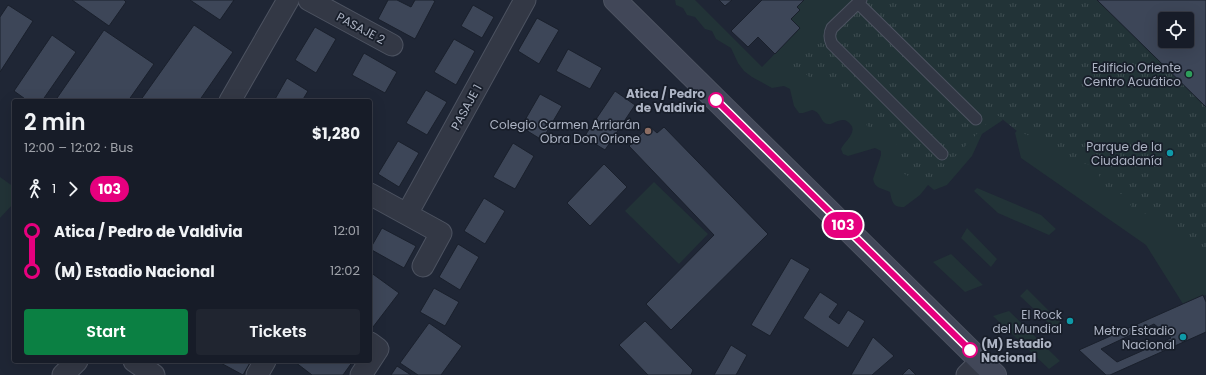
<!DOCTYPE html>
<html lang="en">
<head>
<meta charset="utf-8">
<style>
	:root { --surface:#171c28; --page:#202530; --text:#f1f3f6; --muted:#9ea1a8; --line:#363a45; --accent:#0b8043 }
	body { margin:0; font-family:Poppins,sans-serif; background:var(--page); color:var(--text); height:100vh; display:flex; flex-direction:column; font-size:15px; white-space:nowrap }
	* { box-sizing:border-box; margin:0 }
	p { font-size:13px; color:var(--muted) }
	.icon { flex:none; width:22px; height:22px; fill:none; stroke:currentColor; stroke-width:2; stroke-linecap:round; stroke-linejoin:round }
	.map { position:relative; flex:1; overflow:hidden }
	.panel { position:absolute; left:12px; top:99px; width:360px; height:264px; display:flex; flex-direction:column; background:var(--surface); border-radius:4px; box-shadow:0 4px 16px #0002,0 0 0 1px var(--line) }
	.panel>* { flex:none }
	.badge { padding:0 8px; border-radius:13px; font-size:14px; line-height:26px }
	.buttons { position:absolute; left:1158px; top:12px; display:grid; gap:8px }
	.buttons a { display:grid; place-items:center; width:36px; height:36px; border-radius:4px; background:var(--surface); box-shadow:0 4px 16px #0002,0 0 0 1px var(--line); font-size:20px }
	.map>.badge { position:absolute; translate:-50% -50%; box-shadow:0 0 0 2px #fff }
	.legs { display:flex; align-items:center; gap:6px; height:44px; padding:0 12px; font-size:13px }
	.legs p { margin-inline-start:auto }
	.head { display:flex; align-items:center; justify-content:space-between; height:68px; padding:0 12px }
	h1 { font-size:22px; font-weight:600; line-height:30px }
	.button { display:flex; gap:8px; margin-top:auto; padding:8px 12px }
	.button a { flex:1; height:46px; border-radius:4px; background:var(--accent); color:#fff; font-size:16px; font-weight:600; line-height:46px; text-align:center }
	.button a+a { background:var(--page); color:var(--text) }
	ul { padding:0 12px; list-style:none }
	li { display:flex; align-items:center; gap:14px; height:40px; font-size:15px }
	li i { display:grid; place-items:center; width:6px; height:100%; margin:0 5px; background:currentColor }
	li i::after { content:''; width:10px; height:10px; margin:-5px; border:3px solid; border-radius:50%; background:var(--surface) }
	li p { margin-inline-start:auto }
	li:first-child i { background:linear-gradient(#0000 50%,currentColor 0) }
	li:last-child i { background:linear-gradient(currentColor 50%,#0000 0) }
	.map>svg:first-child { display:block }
</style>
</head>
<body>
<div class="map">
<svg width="1206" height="375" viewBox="0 0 1206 375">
	<defs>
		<pattern id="park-tufts" width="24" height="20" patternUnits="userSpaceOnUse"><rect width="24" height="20" fill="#223337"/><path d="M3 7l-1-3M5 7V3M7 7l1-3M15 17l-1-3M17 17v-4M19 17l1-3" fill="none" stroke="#3f4e52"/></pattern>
	</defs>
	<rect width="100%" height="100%" fill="#1f2635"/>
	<path fill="#223337" d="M675,0H695L762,67L800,28L791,19L800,10L797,7L804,0H853L808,45L898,0L1003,120L982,134L972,156L947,185L934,190L928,185L920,195L904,207C893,208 892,202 890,192C882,188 875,189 873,179L881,155V151L875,148L848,156L843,154L841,149C844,142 857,133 851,125C849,122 846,120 843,120C837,120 832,125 828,124C820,123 822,112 812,110L803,113H799L794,106L790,89L784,86L772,88L752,77L744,71L738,63L731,48L716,39L712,31L705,29L695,17L687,15L683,8L676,5Z
		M1056,83L1206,171V295L1183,304L1146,245L1021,158L1015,133Z
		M0,177L14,187V203L0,218Z
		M654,182L708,234L679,264L625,211Z
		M977,188L1041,215L1056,229L1049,235L998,213L974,191Z
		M967,228L997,259L991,267L961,238Z
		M951,254L983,285L965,292L933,262Z
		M1027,289L1061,323L1055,329L1020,296Z
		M1009,311L1060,361L1049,369L993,316Z"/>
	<path fill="url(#park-tufts)" fill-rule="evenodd" d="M853,0H1206V254L1201,252L1190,241L1177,238L1165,226L1159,213L1147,214L1133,210L1125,194C1102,195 1103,184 1096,166L1059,158L1043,141L1017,131L996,114L928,185L900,172L896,137L867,126L860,107L841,101L834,85L814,81L802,71L783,68ZM1165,19H1187V41H1165Z"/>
	<path fill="#3d4658" stroke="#1a202c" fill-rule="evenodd" d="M72,0H124L126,2L109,26Z
		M190,0H234L220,20Z
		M388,0H397L411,7L415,0H433L435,1L415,39L378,19Z
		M719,0H732L725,6Z
		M762,0H804L797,7L800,10L791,19L800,28L775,54L758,37L748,47L731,31Z
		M1097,0H1206V107ZM1165,19H1187V41H1165Z
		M8,5L33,21L0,72V17Z
		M473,5L494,17L482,38L461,26Z
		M537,18L559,30L539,64L518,51Z
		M194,25L233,52L199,101H140Z
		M315,27L336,39L316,73L295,60Z
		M104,30L154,64L128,101H55Z
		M52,35L76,52L42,101H28L14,91Z
		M454,39L475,51L456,85L434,72Z
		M568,49L602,68L590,89L556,71Z
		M364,53L397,72L385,93L352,75Z
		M287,78L308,91L302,101H274Z
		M426,90L447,102L427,135L406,123Z
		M615,91L635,105L605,150L584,137Z
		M540,94L562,106L542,140L521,127Z
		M649,126L657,133L664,127L768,234L671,330L646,304L714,235L629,146Z
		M398,141L419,153L399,187L378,174Z
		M513,143L534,156L515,189L493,177Z
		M604,164L627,187L590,226L567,203Z
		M484,198L505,211L485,244L464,231Z
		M382,228L416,246L404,268L370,249Z
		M458,244L479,257L460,290L439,277Z
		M791,258L810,269L770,336L751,325Z
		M370,272L399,293L373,327L370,325Z
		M434,288L459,302L445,326L420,312Z
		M820,292L838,304L829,317L839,324L848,310L865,321L848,348L803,318Z
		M1203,295L1206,302V332L1110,375H1106L1079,350ZM1154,324L1171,338L1117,362L1101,349Z
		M645,321L693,370L691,375H648L619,345Z
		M429,323L462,346L441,375H418L400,363Z
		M873,337L894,356L872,375H851Z
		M731,345L747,355L736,375H714Z
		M217,361H251L243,375Z
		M296,361H353L343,375H312L295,362Z
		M397,366L411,375H391Z
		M909,368L916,375H902Z"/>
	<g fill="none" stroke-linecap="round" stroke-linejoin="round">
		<defs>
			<path id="service" d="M861,0L832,28C829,34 829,38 832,44L942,154
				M858,3L976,119"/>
			<path id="minor" d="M309,0L392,45
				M230,101L288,0
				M370,194L441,233L423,266
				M407,214L525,0
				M134,361L154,375
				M63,375L77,361
				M257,375L265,361
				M361,375L378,349L370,343
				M967,375L981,361"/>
			<path id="secondary" d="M615,0L995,375"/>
		</defs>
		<use href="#service" stroke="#4d5361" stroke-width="13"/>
		<use href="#minor" stroke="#4d5361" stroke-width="23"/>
		<use href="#secondary" stroke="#4d5361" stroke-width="24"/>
		<use href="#service" stroke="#333845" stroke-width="11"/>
		<use href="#minor" stroke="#333845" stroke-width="21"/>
		<use href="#secondary" stroke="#414758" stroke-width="22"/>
	</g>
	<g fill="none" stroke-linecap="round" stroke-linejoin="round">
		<defs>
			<path id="line-1" d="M716,100L970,350"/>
		</defs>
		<use href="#line-1" stroke="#fff" stroke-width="9"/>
		<use href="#line-1" stroke="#e6007e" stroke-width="6"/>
	</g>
	<circle fill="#2e9e5b" stroke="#181e2a" stroke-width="1.5" cx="1189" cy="74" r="4"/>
	<g fill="#fff" stroke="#e6007e" stroke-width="2">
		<circle cx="716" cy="100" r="7"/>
		<circle cx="970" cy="350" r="7"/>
	</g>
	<circle fill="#8d6e63" stroke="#181e2a" stroke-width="1.5" cx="648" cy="131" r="4"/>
	<g fill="#0f9aa8" stroke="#181e2a" stroke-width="1.5">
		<circle cx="1170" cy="153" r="4"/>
		<circle cx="1070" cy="321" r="4"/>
		<circle cx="1183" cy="337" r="4"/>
	</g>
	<g text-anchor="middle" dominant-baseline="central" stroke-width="3.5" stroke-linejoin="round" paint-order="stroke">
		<g font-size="12" fill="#acb3c3" stroke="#181e2a">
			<text transform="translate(361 28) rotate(28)">PASAJE 2</text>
			<text transform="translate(466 107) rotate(-61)">PASAJE 1</text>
		</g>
		<g font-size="12" fill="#acb3c3" stroke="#181e2a" text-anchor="end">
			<text x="1181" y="67">Edificio Oriente<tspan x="1181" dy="14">Centro Acuático</tspan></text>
			<text x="640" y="124">Colegio Carmen Arriarán<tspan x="640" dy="14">Obra Don Orione</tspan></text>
			<text x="1162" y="146">Parque de la<tspan x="1162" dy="14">Ciudadanía</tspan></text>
			<text x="1062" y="314">El Rock<tspan x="1062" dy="14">del Mundial</tspan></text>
			<text x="1175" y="330">Metro Estadio<tspan x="1175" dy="14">Nacional</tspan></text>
		</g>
		<g font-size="12" font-weight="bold" fill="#acb3c3" stroke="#181e2a" text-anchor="end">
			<text x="705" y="93">Atica / Pedro<tspan x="705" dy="14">de Valdivia</tspan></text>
			<text x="981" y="343" text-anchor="start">(M) Estadio<tspan x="981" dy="14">Nacional</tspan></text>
		</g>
	</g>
</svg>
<div class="buttons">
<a><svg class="icon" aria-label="locate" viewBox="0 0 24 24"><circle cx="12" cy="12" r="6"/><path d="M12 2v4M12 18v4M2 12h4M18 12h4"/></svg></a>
</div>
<b class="badge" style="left:843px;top:225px;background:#e6007e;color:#fff">103</b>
<section class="panel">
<div class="head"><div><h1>2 min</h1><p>12:00 – 12:02 · Bus</p></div><b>$1,280</b></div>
<div class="legs"><svg class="icon" aria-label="walk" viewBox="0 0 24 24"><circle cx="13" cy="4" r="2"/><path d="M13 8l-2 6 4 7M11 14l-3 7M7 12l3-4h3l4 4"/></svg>1<svg class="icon" aria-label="forward" viewBox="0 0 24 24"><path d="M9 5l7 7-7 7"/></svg><b class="badge" style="background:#e6007e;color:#fff">103</b></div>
<ul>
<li><i style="color:#e6007e"></i><b>Atica / Pedro de Valdivia</b><p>12:01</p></li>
<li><i style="color:#e6007e"></i><b>(M) Estadio Nacional</b><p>12:02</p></li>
</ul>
<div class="button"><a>Start</a><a>Tickets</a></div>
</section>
</div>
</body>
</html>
